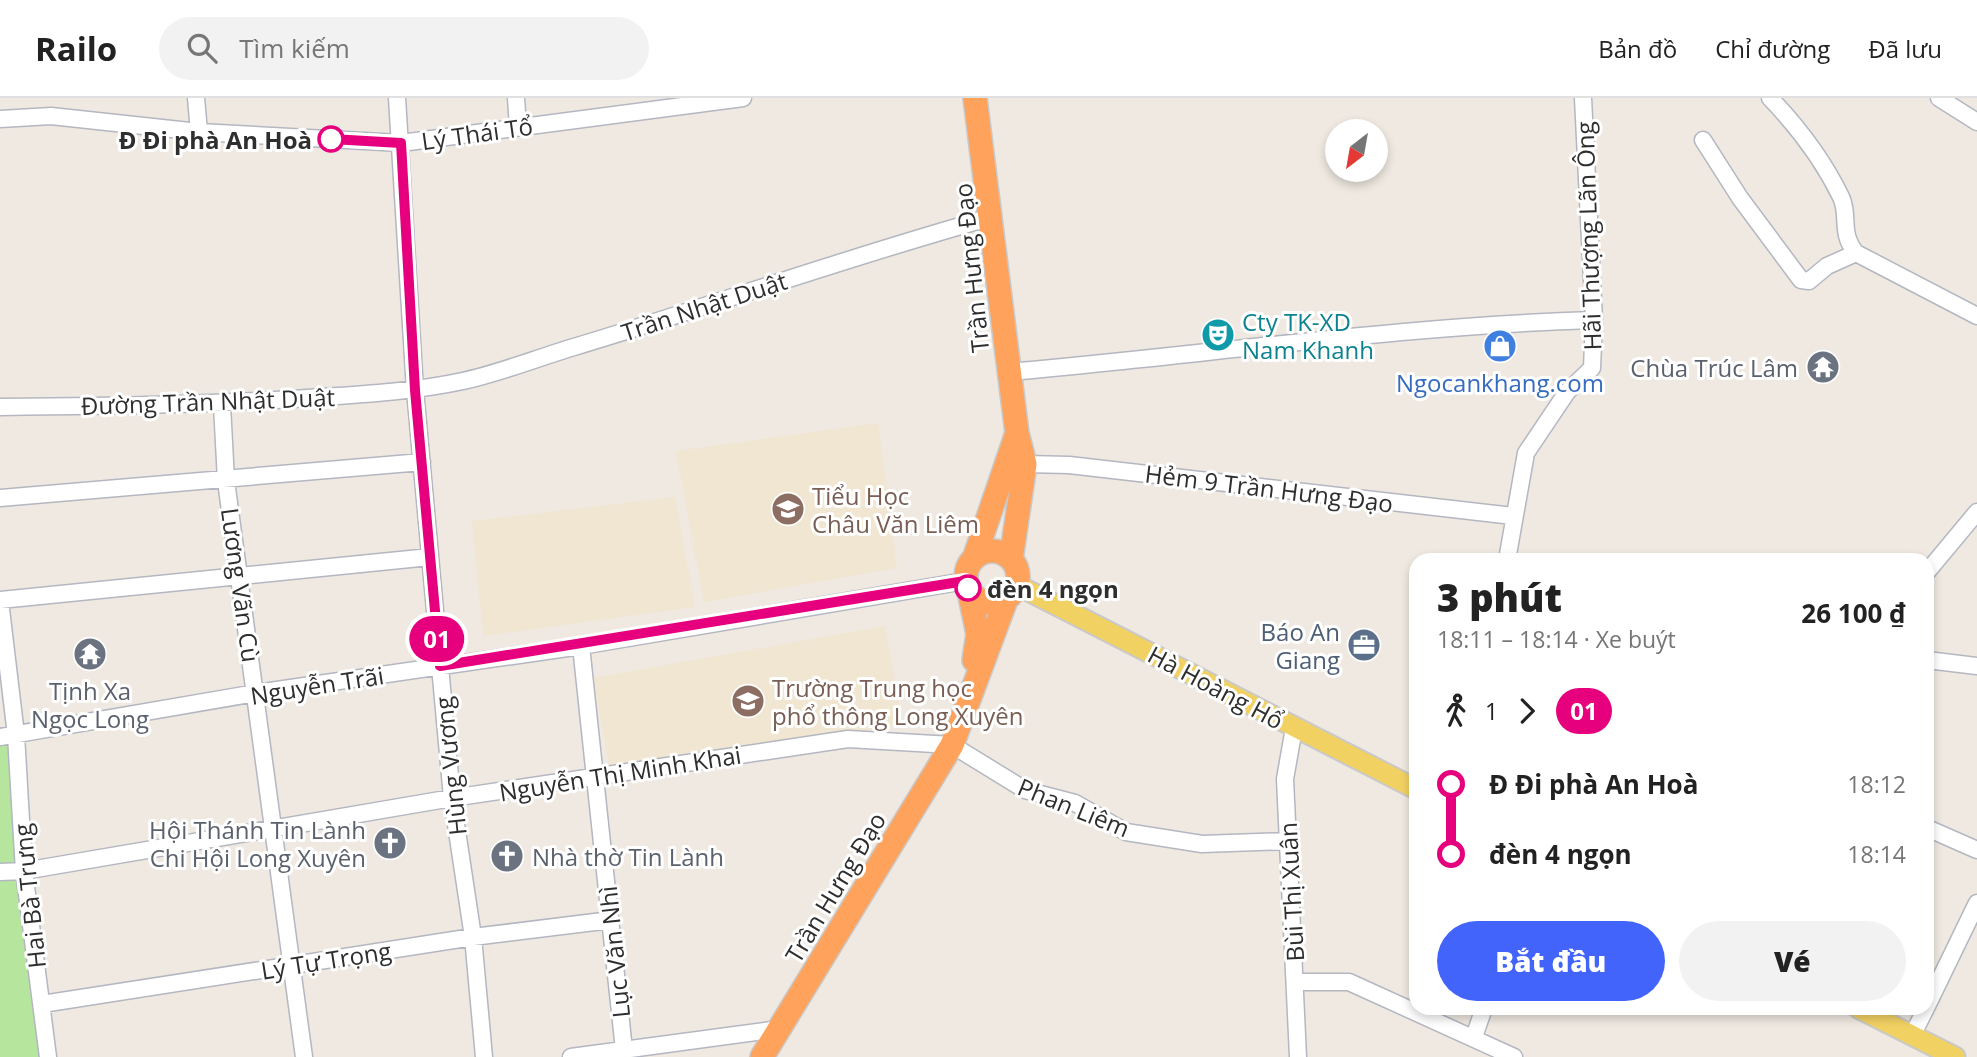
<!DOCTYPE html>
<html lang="vi">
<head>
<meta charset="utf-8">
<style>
	:root { --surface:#fff; --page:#f2f2f2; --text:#222; --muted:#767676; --line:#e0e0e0; --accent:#4264fb }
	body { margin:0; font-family:"Open Sans",sans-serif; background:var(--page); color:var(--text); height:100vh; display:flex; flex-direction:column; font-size:26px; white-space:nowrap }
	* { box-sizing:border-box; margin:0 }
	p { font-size:23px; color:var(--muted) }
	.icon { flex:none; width:38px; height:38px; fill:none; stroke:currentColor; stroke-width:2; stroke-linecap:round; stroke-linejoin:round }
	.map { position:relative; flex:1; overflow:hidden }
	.drawer { position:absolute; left:1409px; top:455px; width:525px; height:462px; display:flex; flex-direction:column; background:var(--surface); border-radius:21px; box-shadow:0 4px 10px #0003 }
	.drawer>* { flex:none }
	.badge { padding:0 14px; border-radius:23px; font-size:24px; line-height:46px }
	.needle { width:46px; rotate:211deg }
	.controls { position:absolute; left:1325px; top:21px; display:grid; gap:14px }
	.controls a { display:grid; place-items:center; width:63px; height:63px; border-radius:50%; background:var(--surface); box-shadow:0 4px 10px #0003; font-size:35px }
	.map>.badge { position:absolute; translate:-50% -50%; box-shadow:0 0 0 4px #fff }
	.legs { display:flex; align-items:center; gap:10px; height:77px; padding:0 28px; font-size:23px }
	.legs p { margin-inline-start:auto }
	.summary { display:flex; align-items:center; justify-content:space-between; height:119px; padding:0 28px }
	h1 { font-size:38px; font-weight:800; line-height:52px }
	.cta { display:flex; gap:14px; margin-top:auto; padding:14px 28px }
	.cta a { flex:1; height:80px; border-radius:42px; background:var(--accent); color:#fff; font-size:28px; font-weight:800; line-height:80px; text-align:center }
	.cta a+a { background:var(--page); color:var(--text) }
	ul { padding:0 28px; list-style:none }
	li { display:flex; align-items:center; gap:24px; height:70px; font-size:26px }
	li i { display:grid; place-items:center; width:10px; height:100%; margin:0 9px; background:currentColor }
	li i::after { content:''; width:18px; height:18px; margin:-9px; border:5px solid; border-radius:50%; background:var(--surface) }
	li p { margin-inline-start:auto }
	li:first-child i { background:linear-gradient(#0000 50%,currentColor 0) }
	li:last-child i { background:linear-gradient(currentColor 50%,#0000 0) }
	header { display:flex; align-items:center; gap:42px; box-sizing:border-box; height:98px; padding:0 35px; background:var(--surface); border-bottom:2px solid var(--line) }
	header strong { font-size:33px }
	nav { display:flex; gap:38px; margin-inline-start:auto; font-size:24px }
	.search { width:490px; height:63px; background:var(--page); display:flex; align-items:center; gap:18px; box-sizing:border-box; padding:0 24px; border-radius:38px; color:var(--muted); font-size:26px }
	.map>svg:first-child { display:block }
</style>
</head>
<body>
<header>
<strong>Railo</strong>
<div class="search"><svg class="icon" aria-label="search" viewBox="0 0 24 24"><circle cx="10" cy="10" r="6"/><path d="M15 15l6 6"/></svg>Tìm kiếm</div>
<nav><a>Bản đồ</a><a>Chỉ đường</a><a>Đã lưu</a></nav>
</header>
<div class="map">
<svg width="1977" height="959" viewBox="0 0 1977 959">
	<rect width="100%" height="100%" fill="#efe9e1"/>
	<path fill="#f0e6d1" d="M878,325L897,470L704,504L676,353Z
		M675,399L695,509L483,538L472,423Z
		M885,528L903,626L610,672L593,580Z"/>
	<path fill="#b6e59e" d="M16,637L48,959H0V639Z"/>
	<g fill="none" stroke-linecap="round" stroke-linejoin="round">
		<defs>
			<path id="minor" d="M196,0L199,34
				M397,0L415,292L440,568L452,700L473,839L484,959
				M516,0L518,29
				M1770,0C1797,28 1824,64 1841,99C1850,118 1839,134 1856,155L1977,218
				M1939,0L1977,24
				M0,21L51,18L199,34L401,45L743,0
				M1703,42L1740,100L1801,182L1809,183L1827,168L1856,155
				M1009,274C1204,257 1398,228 1594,222
				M222,307L226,383L304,959
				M0,309C108,308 214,307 322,299C369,296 416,293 463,283C500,275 537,260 574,249C714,207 851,158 992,119
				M1025,366L1069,367L1513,418
				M0,400L422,364
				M1507,462L1526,355L1567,294L1592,270L1594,222L1583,0
				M1927,474L1977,414
				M0,502L430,459
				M0,503L16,637L24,773L48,959
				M581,548L624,952
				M1927,562L1977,568
				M1294,630L1285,681L1298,959
				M0,639L256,595L581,548L965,483
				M1927,730L1977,752
				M0,774L24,773L452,700L848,641L952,647L1025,692L1075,705L1126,734L1202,746L1289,743
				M1297,884H1349L1514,959
				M42,906L473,839L611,822
				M1927,908L1977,805
				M1912,938L1926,910
				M1474,939L1484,910
				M571,959L779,931"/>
			<path id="major" d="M1017,487L1416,691
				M1858,910L1955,959"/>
			<path id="highway" d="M975,0L1017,335L1025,366L1011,461
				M966 479a26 26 0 1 1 52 0a26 26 0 1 1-52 0Z
				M975,458L1017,335
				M969,493L978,536L974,562
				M762,959L952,647L1006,502"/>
		</defs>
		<use href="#minor" stroke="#b4b7c1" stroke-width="19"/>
		<use href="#major" stroke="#c9c9c9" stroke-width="23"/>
		<use href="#highway" stroke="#c9c9c9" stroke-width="26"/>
		<use href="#minor" stroke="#fff" stroke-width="16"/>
		<use href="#major" stroke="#f2d163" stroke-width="19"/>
		<use href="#highway" stroke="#ffa35c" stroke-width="23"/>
	</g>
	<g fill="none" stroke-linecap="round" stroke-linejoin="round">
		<defs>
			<path id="line-1" d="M331,41L401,45L415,292L440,568L965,483L968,490"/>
		</defs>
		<use href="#line-1" stroke="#fff" stroke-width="16"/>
		<use href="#line-1" stroke="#e6007e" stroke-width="10"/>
	</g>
	<defs>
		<symbol id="theatre-disc" viewBox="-11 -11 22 22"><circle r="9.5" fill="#0f9aa8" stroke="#fff"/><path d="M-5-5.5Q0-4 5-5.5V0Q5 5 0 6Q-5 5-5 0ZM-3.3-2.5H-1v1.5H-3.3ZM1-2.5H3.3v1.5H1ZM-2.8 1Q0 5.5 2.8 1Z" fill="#fff"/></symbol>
		<symbol id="shop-disc" viewBox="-11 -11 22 22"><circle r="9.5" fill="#3f7fe0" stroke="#fff"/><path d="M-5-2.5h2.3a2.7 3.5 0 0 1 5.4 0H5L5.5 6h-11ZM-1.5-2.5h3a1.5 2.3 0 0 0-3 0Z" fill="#fff"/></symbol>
		<symbol id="temple-disc" viewBox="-11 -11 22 22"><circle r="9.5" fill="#6b7280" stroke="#fff"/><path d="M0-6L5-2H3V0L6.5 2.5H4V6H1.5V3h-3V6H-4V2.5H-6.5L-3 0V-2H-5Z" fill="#fff"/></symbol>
		<symbol id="school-disc" viewBox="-11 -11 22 22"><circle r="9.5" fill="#8d6e63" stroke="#fff"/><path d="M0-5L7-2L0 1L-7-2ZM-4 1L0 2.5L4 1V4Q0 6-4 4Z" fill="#fff"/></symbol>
		<symbol id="office-disc" viewBox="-11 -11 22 22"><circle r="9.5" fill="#5c6f8a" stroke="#fff"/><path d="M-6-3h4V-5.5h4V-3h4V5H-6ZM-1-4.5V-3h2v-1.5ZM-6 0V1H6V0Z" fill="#fff"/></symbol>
		<symbol id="church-disc" viewBox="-11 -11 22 22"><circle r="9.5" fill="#6b7280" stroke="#fff"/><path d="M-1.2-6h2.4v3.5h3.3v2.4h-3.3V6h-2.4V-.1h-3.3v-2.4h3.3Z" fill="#fff"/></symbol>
	</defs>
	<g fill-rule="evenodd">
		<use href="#theatre-disc" x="1199" y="218" width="38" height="38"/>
		<use href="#shop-disc" x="1481" y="229" width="38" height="38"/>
		<use href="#temple-disc" x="1804" y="250" width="38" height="38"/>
		<use href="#school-disc" x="769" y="392" width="38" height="38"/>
		<use href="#office-disc" x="1345" y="528" width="38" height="38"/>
		<use href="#temple-disc" x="71" y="537" width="38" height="38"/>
		<use href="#school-disc" x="729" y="584" width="38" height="38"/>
		<use href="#church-disc" x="371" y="726" width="38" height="38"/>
		<use href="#church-disc" x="488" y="739" width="38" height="38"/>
	</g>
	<g fill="#fff" stroke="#e6007e" stroke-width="3.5">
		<circle cx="331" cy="41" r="12"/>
		<circle cx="968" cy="490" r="12"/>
	</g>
	<g text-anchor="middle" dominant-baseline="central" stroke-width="6" stroke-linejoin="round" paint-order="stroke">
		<g font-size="24" fill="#2e2e2e" stroke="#fff">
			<text transform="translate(477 35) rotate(-8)">Lý Thái Tổ</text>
			<text transform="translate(1588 138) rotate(-92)">Hãi Thượng Lãn Ông</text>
			<text transform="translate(971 170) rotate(-96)">Trần Hưng Đạo</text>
			<text transform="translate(704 208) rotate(-18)">Trần Nhật Duật</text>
			<text transform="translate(208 303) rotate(-2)">Đường Trần Nhật Duật</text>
			<text transform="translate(1269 390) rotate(7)">Hẻm 9 Trần Hưng Đạo</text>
			<text transform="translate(241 487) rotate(82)">Lương Vãn Cù</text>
			<text transform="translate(317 587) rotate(-9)">Nguyễn Trãi</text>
			<text transform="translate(1216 589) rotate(28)">Hà Hoàng Hổ</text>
			<text transform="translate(450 668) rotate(-96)">Hùng Vương</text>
			<text transform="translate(620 675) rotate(-9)">Nguyễn Thị Minh Khai</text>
			<text transform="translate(1074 709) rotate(22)">Phan Liêm</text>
			<text transform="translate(835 789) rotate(-59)">Trần Hưng Đạo</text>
			<text transform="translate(1291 794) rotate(-93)">Bùi Thị Xuân</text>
			<text transform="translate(29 798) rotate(-96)">Hai Bà Trưng</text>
			<text transform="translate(614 854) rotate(-96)">Lục Văn Nhì</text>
			<text transform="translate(326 862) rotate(-9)">Lý Tự Trọng</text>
		</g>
		<g font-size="24" font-weight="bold" fill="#2e2e2e" stroke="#fff" text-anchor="end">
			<text x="312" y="41">Đ Đi phà An Hoà</text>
			<text x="987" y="490" text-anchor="start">đèn 4 ngọn</text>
		</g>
		<g font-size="24" fill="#0d838f" stroke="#fff" text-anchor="start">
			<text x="1242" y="223">Cty TK-XD<tspan x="1242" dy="28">Nam Khanh</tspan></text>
		</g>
		<g font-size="24" fill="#5b616d" stroke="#fff" text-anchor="end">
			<text x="1798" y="269">Chùa Trúc Lâm</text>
			<text x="90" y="592" text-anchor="middle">Tịnh Xa<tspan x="90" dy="28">Ngọc Long</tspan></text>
			<text x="366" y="731">Hội Thánh Tin Lành<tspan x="366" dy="28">Chi Hội Long Xuyên</tspan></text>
			<text x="532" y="758" text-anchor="start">Nhà thờ Tin Lành</text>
		</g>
		<g font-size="24" fill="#366cbe" stroke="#fff">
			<text x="1500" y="284">Ngocankhang.com</text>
		</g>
		<g font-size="24" fill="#785e54" stroke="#fff" text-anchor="start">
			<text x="812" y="397">Tiểu Học<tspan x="812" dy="28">Châu Văn Liêm</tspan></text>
			<text x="772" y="589">Trường Trung học<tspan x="772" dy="28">phổ thông Long Xuyên</tspan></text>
		</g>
		<g font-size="24" fill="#4e5e75" stroke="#fff" text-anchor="end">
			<text x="1340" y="533">Báo An<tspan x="1340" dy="28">Giang</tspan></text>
		</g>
	</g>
</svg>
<div class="controls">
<a><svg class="needle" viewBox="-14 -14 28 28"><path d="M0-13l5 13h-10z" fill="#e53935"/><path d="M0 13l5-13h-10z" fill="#767676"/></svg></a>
</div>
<b class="badge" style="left:437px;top:541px;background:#e6007e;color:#fff">01</b>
<section class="drawer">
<div class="summary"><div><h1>3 phút</h1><p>18:11 – 18:14 · Xe buýt</p></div><b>26 100 ₫</b></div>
<div class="legs"><svg class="icon" aria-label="walk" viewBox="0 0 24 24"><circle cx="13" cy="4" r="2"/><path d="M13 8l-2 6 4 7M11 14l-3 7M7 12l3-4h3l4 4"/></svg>1<svg class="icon" aria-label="forward" viewBox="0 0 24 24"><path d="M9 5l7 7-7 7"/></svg><b class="badge" style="background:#e6007e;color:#fff">01</b></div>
<ul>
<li><i style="color:#e6007e"></i><b>Đ Đi phà An Hoà</b><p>18:12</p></li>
<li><i style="color:#e6007e"></i><b>đèn 4 ngọn</b><p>18:14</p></li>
</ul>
<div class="cta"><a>Bắt đầu</a><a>Vé</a></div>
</section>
</div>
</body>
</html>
